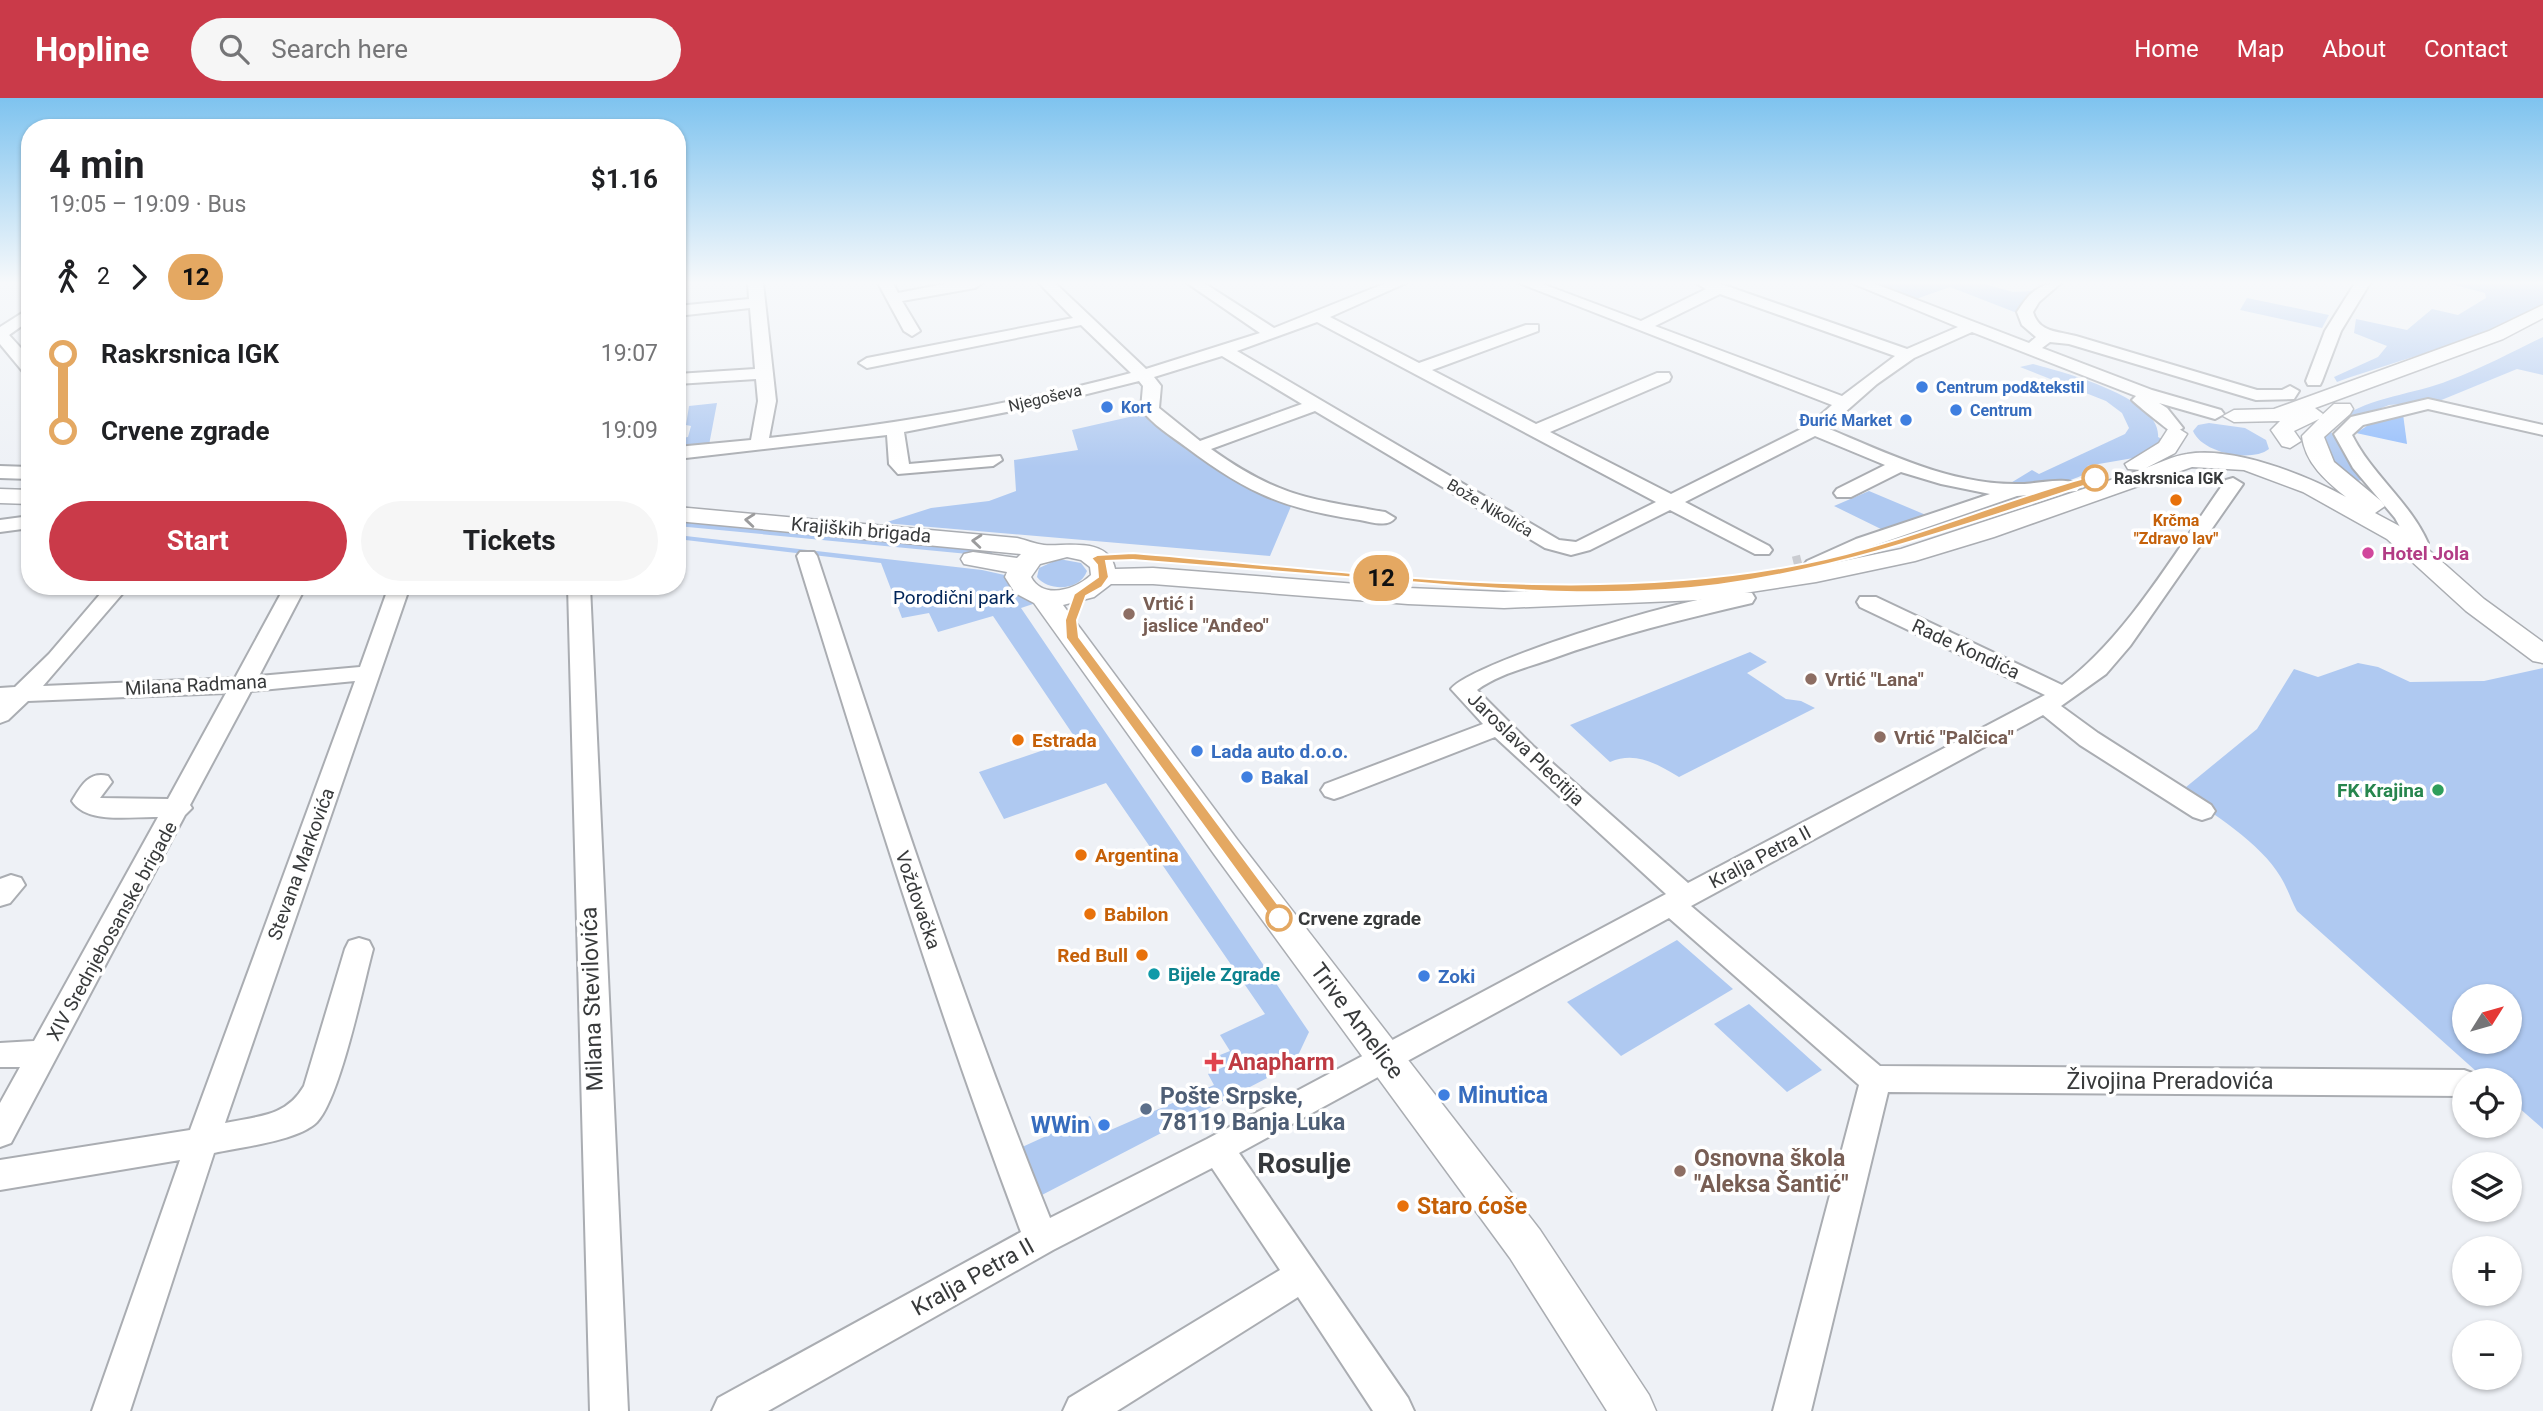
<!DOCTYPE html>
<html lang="en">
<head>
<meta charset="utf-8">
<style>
	:root { --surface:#fff; --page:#f6f6f6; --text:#202124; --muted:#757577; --accent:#ca3a49 }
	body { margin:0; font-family:Roboto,sans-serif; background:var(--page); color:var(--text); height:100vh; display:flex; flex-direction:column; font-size:26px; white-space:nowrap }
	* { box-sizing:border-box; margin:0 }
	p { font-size:23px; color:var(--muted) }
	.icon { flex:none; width:38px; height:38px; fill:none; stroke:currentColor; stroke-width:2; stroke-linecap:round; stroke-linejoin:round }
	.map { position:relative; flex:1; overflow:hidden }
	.details { position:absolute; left:21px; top:21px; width:665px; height:476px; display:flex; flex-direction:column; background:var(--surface); border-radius:28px; box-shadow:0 2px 5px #0004 }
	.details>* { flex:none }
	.badge { padding:0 14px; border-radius:23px; font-size:24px; line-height:46px }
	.needle { width:46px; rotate:53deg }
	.tools { position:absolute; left:2452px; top:886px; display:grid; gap:14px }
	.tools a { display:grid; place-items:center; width:70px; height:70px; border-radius:50%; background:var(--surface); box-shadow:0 2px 5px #0004; font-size:35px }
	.map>.badge { position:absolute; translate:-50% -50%; box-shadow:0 0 0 4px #fff }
	.legs { display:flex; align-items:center; gap:10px; height:77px; padding:0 28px; font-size:23px }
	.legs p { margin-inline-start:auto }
	.summary { display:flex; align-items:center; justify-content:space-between; height:119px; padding:0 28px }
	h1 { font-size:38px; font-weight:700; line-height:52px }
	.primary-button { display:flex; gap:14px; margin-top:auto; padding:14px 28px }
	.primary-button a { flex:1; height:80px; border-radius:42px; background:var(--accent); color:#fff; font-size:28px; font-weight:700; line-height:80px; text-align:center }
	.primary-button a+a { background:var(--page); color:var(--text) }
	ul { padding:0 28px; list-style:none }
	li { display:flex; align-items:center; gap:24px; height:77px; font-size:26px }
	li i { display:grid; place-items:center; width:10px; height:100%; margin:0 9px; background:currentColor }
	li i::after { content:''; width:18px; height:18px; margin:-9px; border:5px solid; border-radius:50%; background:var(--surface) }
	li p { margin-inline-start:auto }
	li:first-child i { background:linear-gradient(#0000 50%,currentColor 0) }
	li:last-child i { background:linear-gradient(currentColor 50%,#0000 0) }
	header { display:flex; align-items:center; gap:42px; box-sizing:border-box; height:98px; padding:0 35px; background:var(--accent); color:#fff }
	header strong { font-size:33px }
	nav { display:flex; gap:38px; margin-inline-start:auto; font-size:24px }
	.search { width:490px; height:63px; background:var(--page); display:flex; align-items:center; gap:18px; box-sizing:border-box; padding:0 24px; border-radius:38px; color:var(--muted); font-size:26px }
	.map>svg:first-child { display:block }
</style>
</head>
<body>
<header>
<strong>Hopline</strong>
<div class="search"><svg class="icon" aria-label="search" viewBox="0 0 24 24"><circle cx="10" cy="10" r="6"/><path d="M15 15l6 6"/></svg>Search here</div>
<nav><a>Home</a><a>Map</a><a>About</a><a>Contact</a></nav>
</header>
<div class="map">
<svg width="2543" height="1313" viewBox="0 0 2543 1313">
	<rect width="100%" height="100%" fill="#eef1f6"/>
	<path fill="#afc9f1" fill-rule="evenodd" d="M1872,185H1981L2013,194L2033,193L2017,215L1950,189L1913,202Z
		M2447,185H2543V206C2479,243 2407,259 2337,284L2334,279L2378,259L2387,248L2354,235L2356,221L2407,232L2432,211L2458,217L2486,200L2485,195Z
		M2247,200L2329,217L2322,230L2240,212Z
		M2543,239V277L2517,271L2439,303L2389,307L2346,324L2339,321C2372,298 2413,297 2450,282C2482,270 2512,254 2543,239Z
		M2033,266C2063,274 2162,300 2158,339L2164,342L2145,358L2087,368L2092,372C2069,386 2036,393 2009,386L2032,372L2039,376L2125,336L2129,330L2122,315L2106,303L2020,269Z
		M717,305L709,347L684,350L682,340L688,339L691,328L686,327L689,308Z
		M1147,315L1292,406L1270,458L884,425L931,410L989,403L1016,393L1014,362L1078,352L1072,332Z
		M2209,325L2245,330L2266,342L2269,351C2251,365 2202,355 2193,333L2198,327Z
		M2329,328L2336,331L2331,334L2364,382L2355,383L2385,405L2403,425L2328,362L2323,334Z
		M1869,393L1926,417L1883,432L1834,408Z
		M2037,395L1909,440L1861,452L2014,399Z
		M677,422L995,451L989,458L677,428Z
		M677,437L982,472L1009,478L1018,494L1036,505L1021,510L1309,934L1294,966L1040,1098L1020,1050L1090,1018L1099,1037L1214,987L1208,976L1226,968L1220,957L1230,953L1220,937L1265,916L1106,685L1004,721L979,674L1076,641L993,518L938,534L929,515L902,520L881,465L677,441Z
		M1059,461L1081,465L1087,473C1080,493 1049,494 1037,479L1039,470Z
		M1750,554L1767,564L1747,575L1786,601L1801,603L1815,610L1679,679C1657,666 1636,653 1610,664L1570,627Z
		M2358,565L2378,569L2410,584L2484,583L2543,570V1031L2510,1002V982H2486L2297,813C2291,802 2287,789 2280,778C2262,747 2211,713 2180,694L2257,631L2294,571L2318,579ZM2464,898H2510V943H2464Z
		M1677,842L1733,891L1621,958L1567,904Z
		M1749,906L1822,972L1787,994L1714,926Z"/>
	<path fill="#95befb" d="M2403,316L2407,346L2356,335L2373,324Z"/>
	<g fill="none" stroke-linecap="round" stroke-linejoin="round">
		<path stroke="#caccd1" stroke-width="25" stroke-dasharray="25 13" stroke-linecap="butt" d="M1795,471L1803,469"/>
		<defs>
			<path id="minor" d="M748,185H763L776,303L769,340C891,327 1012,307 1131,275L1081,227L867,270L859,265L867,260L1073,220L1039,185H1055L1146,271L1260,235L1187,185H1204L1274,230L1386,185H1406L1330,219L1419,265L1526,227H1538V233L1432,272L1536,326L1657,275H1669L1671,279L1669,283L1550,334L1671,396L1809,327L1832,307L1519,185H1540L1641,223L1706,191L1696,185H1718L1907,251L1958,229L1852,185H1873L2029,245L2036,239L2022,227L2017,214C2029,195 2039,185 2061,185L2039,204L2033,214C2039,235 2058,233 2076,238L2257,292H2282L2290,288L2299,293L2294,301L2256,302L2069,246L2050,244L2042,250L2152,292L2221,312L2224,316L2215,321L2159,305L2167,310L2183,330L2174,335C2171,335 2136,306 2132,302L2136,298L1972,234L1914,260L1877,286L1827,330C1889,356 1953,388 2022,386C2037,386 2070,377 2080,389L2077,393L2017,398L1870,449L1814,473L1807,471L1804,467L1807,463L1856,441L1990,396L1941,386L1901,374L1851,399H1837L1834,395L1837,391L1885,367L1815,338L1685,404L1769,448L1772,452L1769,456H1755L1670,412L1590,452L1571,457L1545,450L1315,313L1211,351C1277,398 1308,401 1385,414L1395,420C1387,430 1371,424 1360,422C1284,411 1247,395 1186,349C1170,337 1153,327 1141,311L1143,288L1139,283L1043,307L904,334L909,366L1000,358L1002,362L993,368L898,376L889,366L887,337L677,361V349L751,342L758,303L756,281L677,286V276L755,271L750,210L677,218V208L749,201ZM1720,196L1895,258L1842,298L1655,228ZM1317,224L1656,404L1576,444L1559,442L1237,253ZM1222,258L1302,306L1200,343L1159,310L1161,288L1154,279Z
				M878,185H893L898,195L949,185H982L975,190L902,203L920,233L912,238L904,233Z
				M2355,185H2370L2341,233L2322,283L2320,287H2308L2306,283L2325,233Z
				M30,210V222L9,237L30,260V276L24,275L0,246V229Z
				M2428,301L2543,327V337L2428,311L2363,327L2352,337C2372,377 2410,404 2428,445L2418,451L2411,449L2395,420L2353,370L2334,336L2351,319Z
				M0,368L30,369V381L0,380Z
				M2233,380L2243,386L2130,548L2106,576L2061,608L2098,635L2211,707L2215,713L2211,719L2202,722L2193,719L2080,647L2043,617L1691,808L1880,968L2464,972L2475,976L2478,982H2464V998L1888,994L1811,1313H1773L1859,987L1669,820L1239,1055L1408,1300L1414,1313H1373L1298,1199L1117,1313H1063L1069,1300L1280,1172L1212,1070L1053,1152L768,1313H712L718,1300L1021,1134C937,912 867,685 797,458L800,454H814L817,458C890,680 962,902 1050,1120L1207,1041L1666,796L1495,639L1343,698L1334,701L1325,698L1321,692L1325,686L1483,626L1451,591C1470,564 1718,487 1752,495L1755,500L1752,505C1683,521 1617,537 1551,561C1526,570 1499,576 1477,592L1533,648L1688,785L2045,597L1860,509L1857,504L1860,499H1876L2062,587C2128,538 2178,449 2226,382Z
				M30,418V430L0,434V422Z
				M107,488H129L43,588L235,580L285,488H306L259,578L360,569L389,488H410L225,1025C258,1018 286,1019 304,988L345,851L349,843L359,840L369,843L373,851C363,888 340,1000 317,1024C298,1043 241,1049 214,1055L130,1313H92L180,1062L0,1092V1062L190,1032L355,583L251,593L190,707L192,710L185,717L11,1045L0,1049V1005L20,969H0V945L34,943L158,719C133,718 87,727 72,703C81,688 89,673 108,678L112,684L100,700L168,701L226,595L28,603L8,622L0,625V590L15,589L49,556Z
				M568,488H590L628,1313H590Z
				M11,777L21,780L25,787L10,805L0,808V781Z"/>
			<path id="major" d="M2543,207V220L2503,241L2315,310L2323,316L2320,319L2334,306H2350L2353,311L2350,316L2324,339L2334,364L2381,403L2385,408L2375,415L2405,431L2484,501L2543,544V565L2533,563L2466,513L2387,441L2303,394L2244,372L2192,369L1994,439L1915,463L1816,484L1699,502L1504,510L1408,506L1153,486H1111L1094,499L1063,507L1236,740L1540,1132L1649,1297L1656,1313H1607L1510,1160L1214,756L1034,505L1015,495L1005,479L1007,474L964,466L961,461L964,456L973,454L1017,460L1021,456L677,423V409L1017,440C1026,442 1035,446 1044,447C1064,449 1109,438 1115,471L1153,470L1408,490L1504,494L1699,486L1810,470L1901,451L2141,372L2128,371L2125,366L2159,345L2168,331L2176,329L2187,336L2175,355L2146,370C2159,365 2173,358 2187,356C2234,348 2306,377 2346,399C2326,383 2305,365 2302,338L2319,321L2294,333L2301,343L2290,350L2282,348L2271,332L2280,323L2234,324L2223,318L2234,312L2274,311L2489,233ZM1067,459L1081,462L1090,469L1091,477C1075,492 1043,502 1031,479L1040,466Z
				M0,391L30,392V406L0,405Z"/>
		</defs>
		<use href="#minor" stroke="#aaadb2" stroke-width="4"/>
		<use href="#major" stroke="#aaadb2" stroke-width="3"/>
		<use href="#minor" fill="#fff" fill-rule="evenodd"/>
		<use href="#major" fill="#fff" fill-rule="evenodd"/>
	</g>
	<defs><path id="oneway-chevron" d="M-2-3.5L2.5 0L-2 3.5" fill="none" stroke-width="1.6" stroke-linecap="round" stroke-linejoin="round" transform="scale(1.75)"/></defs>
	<g stroke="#9c9c9d">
		<use href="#oneway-chevron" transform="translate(750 422) rotate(-175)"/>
		<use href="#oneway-chevron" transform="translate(977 443) rotate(-175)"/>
	</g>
	<linearGradient id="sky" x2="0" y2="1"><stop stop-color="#7ec3ef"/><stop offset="0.5" stop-color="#f7f9fb"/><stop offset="1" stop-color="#f7f9fb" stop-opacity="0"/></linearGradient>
	<rect width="2543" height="369" fill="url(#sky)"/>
	<path fill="#e4a862" stroke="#fff" stroke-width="2" d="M2095,377L2101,380L2099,383C1973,424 1850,469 1718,487C1611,501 1502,492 1396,483C1308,476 1220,469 1133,462L1106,463L1109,479L1102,489L1086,498L1077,522L1079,539L1285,816L1287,820L1279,826L1274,824L1066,540L1065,522L1074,496L1098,479L1097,467L1091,460L1097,457L1133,455C1355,473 1587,510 1807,465C1906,445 1998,403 2095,377Z"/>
	<g fill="#3f7fe0" stroke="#fff" stroke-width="2.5">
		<circle cx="1922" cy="289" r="7"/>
		<circle cx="1107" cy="309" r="7"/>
		<circle cx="1956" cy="312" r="7"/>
		<circle cx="1906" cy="322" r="7"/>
		<circle cx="1197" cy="653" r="7"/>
		<circle cx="1247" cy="679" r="7"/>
		<circle cx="1424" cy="878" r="7"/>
		<circle cx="1444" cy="997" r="7"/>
		<circle cx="1104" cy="1027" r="7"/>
	</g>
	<g fill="#fff" stroke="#e4a862" stroke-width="3.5">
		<circle cx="2095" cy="380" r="12"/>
		<circle cx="1279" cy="820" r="12"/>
	</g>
	<g fill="#e8710a" stroke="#fff" stroke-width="2.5">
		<circle cx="2176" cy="402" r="7"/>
		<circle cx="1018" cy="642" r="7"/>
		<circle cx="1081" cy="757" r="7"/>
		<circle cx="1090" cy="816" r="7"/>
		<circle cx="1142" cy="857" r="7"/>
		<circle cx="1403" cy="1108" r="7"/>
	</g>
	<circle fill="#d1479c" stroke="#fff" stroke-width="2.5" cx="2368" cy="455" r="7"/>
	<g fill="#8d6e63" stroke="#fff" stroke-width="2.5">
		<circle cx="1129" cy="516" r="7"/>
		<circle cx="1811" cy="581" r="7"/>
		<circle cx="1880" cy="639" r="7"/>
		<circle cx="1680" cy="1073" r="7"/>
	</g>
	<circle fill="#2e9e5b" stroke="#fff" stroke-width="2.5" cx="2438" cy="692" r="7"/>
	<circle fill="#0f9aa8" stroke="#fff" stroke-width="2.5" cx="1154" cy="876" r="7"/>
	<path fill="#e0444e" stroke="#fff" stroke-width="2.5" d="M1210.5 953.5h7v7h7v7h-7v7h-7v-7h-7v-7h7z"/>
	<circle fill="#5c6f8a" stroke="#fff" stroke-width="2.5" cx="1146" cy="1011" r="7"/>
	<g text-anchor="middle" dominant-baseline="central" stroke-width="7" stroke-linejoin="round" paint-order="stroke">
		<g font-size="16" font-weight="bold" fill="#366cbe" stroke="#fff" text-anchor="start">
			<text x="1936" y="289">Centrum pod&amp;tekstil</text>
			<text x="1121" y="309">Kort</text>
			<text x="1970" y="312">Centrum</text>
			<text x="1892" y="322" text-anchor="end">Đurić Market</text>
		</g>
		<g font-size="16" fill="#383a3b" stroke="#fff">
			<text transform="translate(1045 300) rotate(-13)">Njegoševa</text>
			<text transform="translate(1490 410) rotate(31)">Bože Nikolića</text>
		</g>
		<g font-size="16" font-weight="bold" fill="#383a3b" stroke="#fff" text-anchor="start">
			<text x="2114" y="380">Raskrsnica IGK</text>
		</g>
		<g font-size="16" font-weight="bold" fill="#c56008" stroke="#fff">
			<text x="2176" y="422">Krčma<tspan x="2176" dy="18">"Zdravo lav"</tspan></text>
		</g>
		<g font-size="19" fill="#383a3b" stroke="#fff">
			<text transform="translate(861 432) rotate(5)">Krajiških brigada</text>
			<text transform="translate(1966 551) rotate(25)">Rade Kondića</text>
			<text transform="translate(196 587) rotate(-3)">Milana Radmana</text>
			<text transform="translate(1526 651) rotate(44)">Jaroslava Plecitija</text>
			<text transform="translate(1760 759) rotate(-28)">Kralja Petra II</text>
			<text transform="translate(301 766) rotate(-70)">Stevana Markovića</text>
			<text transform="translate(918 802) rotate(71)">Voždovačka</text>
			<text transform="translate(112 833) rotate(-61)">XIV Srednjebosanske brigade</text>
		</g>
		<g font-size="19" font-weight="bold" fill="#b23c85" stroke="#fff" text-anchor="start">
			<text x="2382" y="455">Hotel Jola</text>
		</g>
		<g font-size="19" fill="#02265a" stroke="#fff">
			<text x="954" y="499">Porodični park</text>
		</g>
		<g font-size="19" font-weight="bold" fill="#785e54" stroke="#fff" text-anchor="start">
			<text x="1143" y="505">Vrtić i<tspan x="1143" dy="22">jaslice "Anđeo"</tspan></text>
			<text x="1825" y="581">Vrtić "Lana"</text>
			<text x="1894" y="639">Vrtić "Palčica"</text>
		</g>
		<g font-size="19" font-weight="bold" fill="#c56008" stroke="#fff" text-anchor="start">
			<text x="1032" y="642">Estrada</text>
			<text x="1095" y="757">Argentina</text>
			<text x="1104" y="816">Babilon</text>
			<text x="1128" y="857" text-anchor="end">Red Bull</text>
		</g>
		<g font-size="19" font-weight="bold" fill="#366cbe" stroke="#fff" text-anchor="start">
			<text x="1211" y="653">Lada auto d.o.o.</text>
			<text x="1261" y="679">Bakal</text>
			<text x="1438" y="878">Zoki</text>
		</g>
		<g font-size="19" font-weight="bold" fill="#27864d" stroke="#fff" text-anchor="end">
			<text x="2424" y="692">FK Krajina</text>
		</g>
		<g font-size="19" font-weight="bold" fill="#383a3b" stroke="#fff" text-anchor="start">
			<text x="1298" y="820">Crvene zgrade</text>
		</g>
		<g font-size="19" font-weight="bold" fill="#0d838f" stroke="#fff" text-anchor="start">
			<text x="1168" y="876">Bijele Zgrade</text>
		</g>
		<g font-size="23" fill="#383a3b" stroke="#fff">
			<text transform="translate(592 901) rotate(-92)">Milana Stevilovića</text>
			<text transform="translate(1357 923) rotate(53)">Trive Amelice</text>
			<text x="2170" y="983">Živojina Preradovića</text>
			<text transform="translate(973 1179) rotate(-29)">Kralja Petra II</text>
		</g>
		<g font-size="23" font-weight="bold" fill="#be3a42" stroke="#fff" text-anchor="start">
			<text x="1228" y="964">Anapharm</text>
		</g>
		<g font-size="23" font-weight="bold" fill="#366cbe" stroke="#fff" text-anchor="start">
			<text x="1458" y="997">Minutica</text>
			<text x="1090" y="1027" text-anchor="end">WWin</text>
		</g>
		<g font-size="23" font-weight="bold" fill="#4e5e75" stroke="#fff" text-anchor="start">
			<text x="1160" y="998">Pošte Srpske,<tspan x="1160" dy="26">78119 Banja Luka</tspan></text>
		</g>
		<g font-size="23" font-weight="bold" fill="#785e54" stroke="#fff" text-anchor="start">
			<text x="1694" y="1060">Osnovna škola<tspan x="1694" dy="26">"Aleksa Šantić"</tspan></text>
		</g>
		<g font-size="23" font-weight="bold" fill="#c56008" stroke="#fff" text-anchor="start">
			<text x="1417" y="1108">Staro ćoše</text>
		</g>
		<g font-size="28" font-weight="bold" fill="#36393d" stroke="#fff">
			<text x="1304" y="1065">Rosulje</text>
		</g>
	</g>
</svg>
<div class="tools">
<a><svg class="needle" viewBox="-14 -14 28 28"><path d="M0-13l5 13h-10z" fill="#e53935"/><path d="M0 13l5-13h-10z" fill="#757577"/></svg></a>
<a><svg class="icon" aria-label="locate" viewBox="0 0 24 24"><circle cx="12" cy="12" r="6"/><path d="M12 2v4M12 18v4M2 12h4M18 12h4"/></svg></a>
<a><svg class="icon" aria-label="layers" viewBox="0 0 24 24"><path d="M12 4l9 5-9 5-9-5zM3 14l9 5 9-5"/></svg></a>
<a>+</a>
<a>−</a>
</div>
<b class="badge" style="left:1381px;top:480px;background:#e4a862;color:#111">12</b>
<section class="details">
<div class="summary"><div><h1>4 min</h1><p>19:05 – 19:09 · Bus</p></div><b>$1.16</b></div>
<div class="legs"><svg class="icon" aria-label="walk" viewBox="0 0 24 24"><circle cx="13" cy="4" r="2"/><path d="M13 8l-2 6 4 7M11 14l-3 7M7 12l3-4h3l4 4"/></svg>2<svg class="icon" aria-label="forward" viewBox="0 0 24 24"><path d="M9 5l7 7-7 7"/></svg><b class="badge" style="background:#e4a862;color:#111">12</b></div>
<ul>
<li><i style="color:#e4a862"></i><b>Raskrsnica IGK</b><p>19:07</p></li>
<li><i style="color:#e4a862"></i><b>Crvene zgrade</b><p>19:09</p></li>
</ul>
<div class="primary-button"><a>Start</a><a>Tickets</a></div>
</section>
</div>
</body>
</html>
